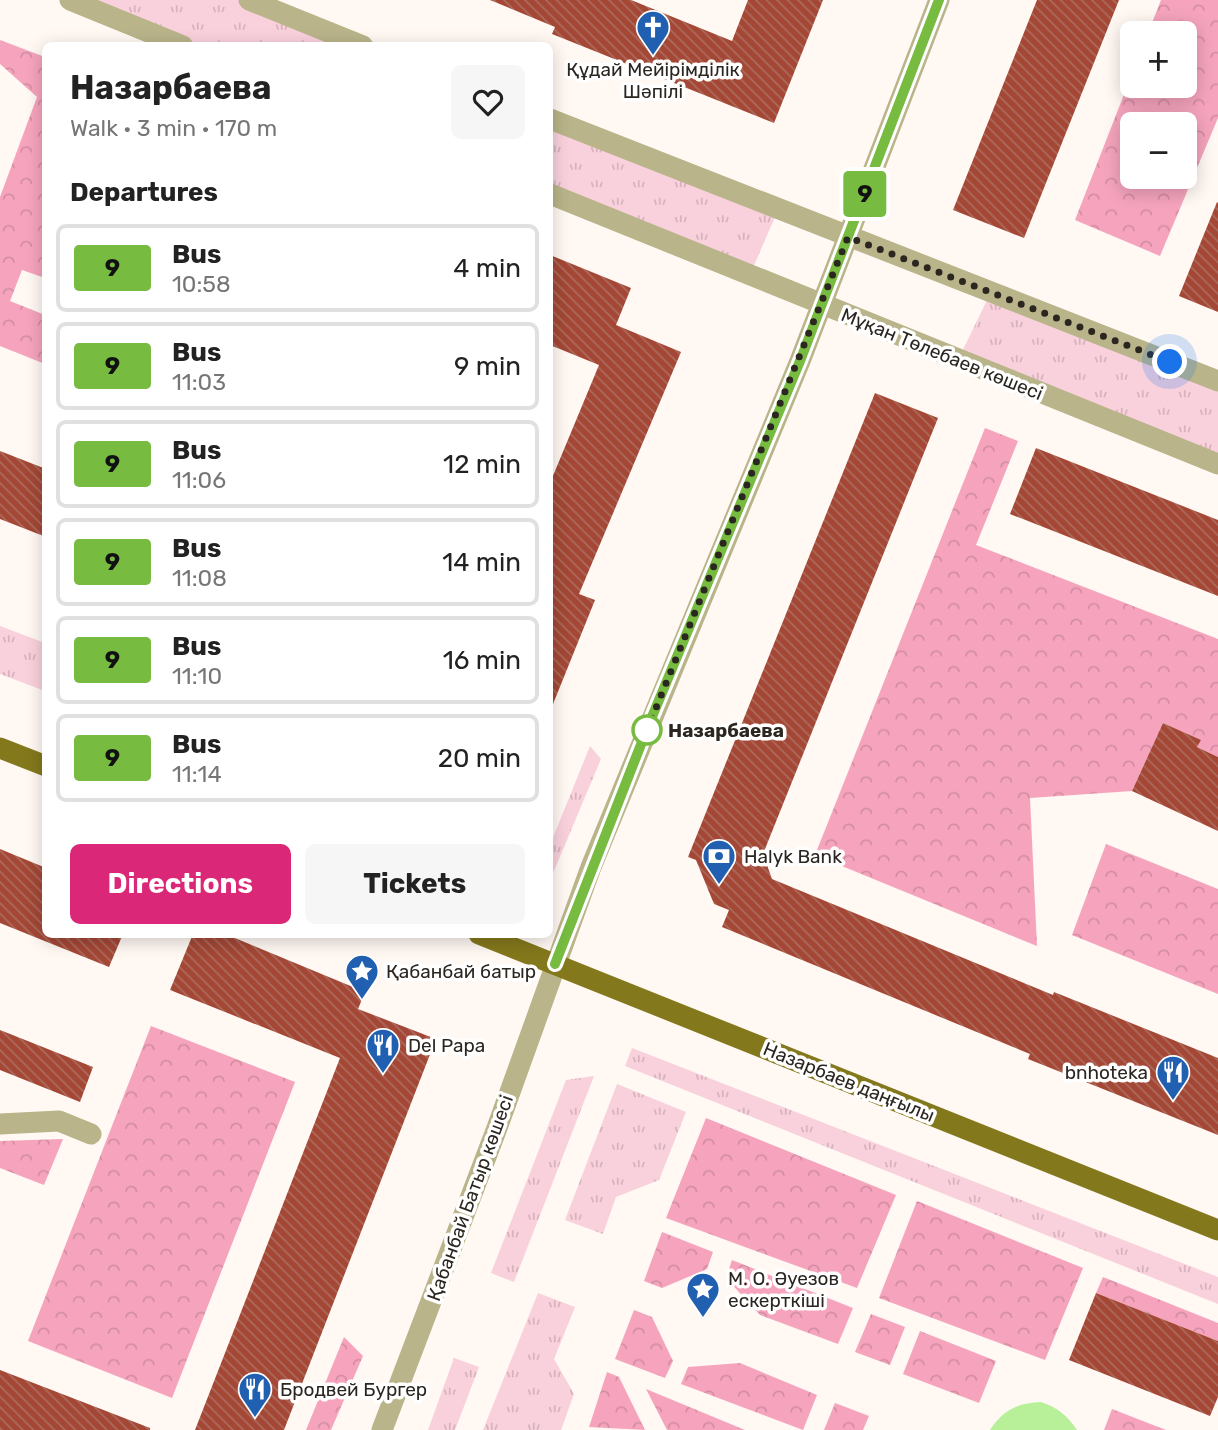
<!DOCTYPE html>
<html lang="en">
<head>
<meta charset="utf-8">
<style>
	:root { --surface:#fff; --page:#f6f6f6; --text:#222; --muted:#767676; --line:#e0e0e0; --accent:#db2777 }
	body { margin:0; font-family:Rubik,sans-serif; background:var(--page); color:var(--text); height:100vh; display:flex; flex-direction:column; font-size:26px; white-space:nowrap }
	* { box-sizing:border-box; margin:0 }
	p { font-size:23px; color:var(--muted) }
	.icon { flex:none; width:38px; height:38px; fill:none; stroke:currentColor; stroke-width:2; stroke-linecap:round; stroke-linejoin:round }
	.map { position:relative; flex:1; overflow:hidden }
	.panel { position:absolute; left:42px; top:42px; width:511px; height:896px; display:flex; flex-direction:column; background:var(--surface); border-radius:10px; box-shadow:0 4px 18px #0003 }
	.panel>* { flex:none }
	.badge { padding:0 14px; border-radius:5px; font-size:24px; line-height:46px }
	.buttons { position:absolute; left:1120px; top:21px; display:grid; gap:14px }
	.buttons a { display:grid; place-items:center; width:77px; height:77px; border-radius:10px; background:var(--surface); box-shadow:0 4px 18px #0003; font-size:35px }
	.you { position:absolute; width:35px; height:35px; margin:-18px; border:5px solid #fff; border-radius:50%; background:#1a73e8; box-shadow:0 0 0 10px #1a73e833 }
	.map>.badge { position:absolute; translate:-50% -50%; box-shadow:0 0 0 4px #fff }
	h2 { padding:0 28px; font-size:26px; line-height:63px }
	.round { display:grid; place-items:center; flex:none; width:74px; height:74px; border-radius:10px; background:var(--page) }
	.head { display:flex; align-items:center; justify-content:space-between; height:119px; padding:0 28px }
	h1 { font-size:33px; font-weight:700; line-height:52px }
	.cta { display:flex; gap:14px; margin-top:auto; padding:14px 28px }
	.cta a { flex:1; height:80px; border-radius:10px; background:var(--accent); color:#fff; font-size:28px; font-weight:700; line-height:80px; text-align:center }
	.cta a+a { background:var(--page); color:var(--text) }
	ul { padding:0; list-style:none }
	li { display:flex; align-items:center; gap:21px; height:88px; margin:0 14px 10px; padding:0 14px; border:4px solid var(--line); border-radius:10px }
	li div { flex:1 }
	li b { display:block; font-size:26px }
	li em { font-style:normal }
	li .badge { min-width:77px; font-weight:700; text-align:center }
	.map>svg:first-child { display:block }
</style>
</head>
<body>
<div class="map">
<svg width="1218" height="1430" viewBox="0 0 1218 1430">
	<defs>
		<pattern id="grass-tufts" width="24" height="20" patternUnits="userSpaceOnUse" patternTransform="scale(1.75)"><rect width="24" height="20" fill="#f9d1dc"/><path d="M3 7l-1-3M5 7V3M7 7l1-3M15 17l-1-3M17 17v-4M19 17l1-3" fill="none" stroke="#d6b3bc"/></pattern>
		<pattern id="forest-crowns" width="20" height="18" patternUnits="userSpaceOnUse" patternTransform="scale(1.75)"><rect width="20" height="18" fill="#f6a4be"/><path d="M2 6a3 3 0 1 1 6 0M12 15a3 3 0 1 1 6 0" fill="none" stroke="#d38da3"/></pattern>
		<pattern id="building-back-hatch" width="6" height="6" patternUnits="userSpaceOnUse" patternTransform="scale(1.75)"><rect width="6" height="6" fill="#a44735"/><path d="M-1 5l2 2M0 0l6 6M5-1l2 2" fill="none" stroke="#ac6b5e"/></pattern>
	</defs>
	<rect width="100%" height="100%" fill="#fff8f3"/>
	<path fill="url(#grass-tufts)" d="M70,0H249L363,45H183Z
		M550,119L778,210L749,277L550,194Z
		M991,292L1218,381V464L958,360Z
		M0,626L45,643V691L0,674Z
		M590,746L601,759L551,878L550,845Z
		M632,1048L1218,1277V1304L625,1066Z
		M594,1076L514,1282L491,1273L566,1080Z
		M617,1084L686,1112L659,1180L616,1197L603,1234L565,1220Z
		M538,1293L575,1307L554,1359L574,1394L561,1430H483Z
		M454,1358L479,1367L455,1430H428Z"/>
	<path fill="url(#forest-crowns)" fill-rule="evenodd" d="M1161,0H1218V118L1160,256L1075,220L1132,74V86H1185V33H1148ZM1132,124H1185V177H1132Z
		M0,40L45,57V278L22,270L10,301L45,315V364L0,346V197L37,97L0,64Z
		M985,428L1018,441L976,545L1218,639V757L1197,747L1200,740L1163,723L1132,791L1030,798L1037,946L815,855Z
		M1106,844L1218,889V994L1072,935Z
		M151,1026L295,1082L172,1398L28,1341Z
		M706,1118L896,1195L857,1288L666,1218Z
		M63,1139L44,1185L0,1168V1141Z
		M917,1201L1083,1268L1045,1360L879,1298Z
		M662,1232L713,1252L707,1269L662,1288L644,1281Z
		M732,1260L853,1308L838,1344L760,1315L726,1278Z
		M1103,1277L1218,1323V1341L1096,1293Z
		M634,1310L652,1317L673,1361L665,1378L615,1359Z
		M871,1314L905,1327L890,1365L855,1352Z
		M920,1331L996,1361L979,1403L903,1374Z
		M344,1337L363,1356L331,1430H306Z
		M740,1363L817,1395L803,1430L681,1384L688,1367Z
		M607,1372L619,1377L645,1430L589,1427Z
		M646,1389L745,1430H667Z
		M835,1403L869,1416L863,1430H824Z
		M1112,1409L1166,1430H1104Z"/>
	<path fill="#b8ef99" d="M1041,1402C1058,1408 1067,1415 1077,1430H990C1003,1410 1017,1403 1041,1402Z"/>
	<path fill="url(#building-back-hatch)" d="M490,0H631L732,41L748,0H823L774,123L552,34L555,27Z
		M1037,0H1119L1024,238L953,210Z
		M1217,202L1218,203V312L1179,296Z
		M550,255L631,288L616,325L681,352L579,594L595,600L551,709L550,483L599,365L550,345Z
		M875,393L938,418L763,854L772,879L1053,995L1054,992L1218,1058V1135L1028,1059L1030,1054L722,927L729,910L714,904L696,860L688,857Z
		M1036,448L1218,520V596L1010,514Z
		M0,451L46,469V537L0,519Z
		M1163,723L1201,740L1197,747L1218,757V831L1132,791Z
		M0,849L46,868V934H123L109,967L0,923Z
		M193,934H225L365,992L358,1009L436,1039L284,1430H195L340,1058L170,990Z
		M0,1030L93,1067L80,1102L0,1070Z
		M1096,1293L1218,1341V1397L1210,1416L1069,1360Z
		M0,1370L150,1428V1430H0Z"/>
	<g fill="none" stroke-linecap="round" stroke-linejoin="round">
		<path stroke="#b9b48a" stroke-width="21" d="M70,0L183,46
			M249,0L363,46
			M550,119L1218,381
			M550,194L1218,464
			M0,1124L59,1121L91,1134
			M382,1430L497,1128L591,867L800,361L939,0"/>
		<path stroke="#84781c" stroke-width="21" d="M0,748L46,766
			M479,934L1218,1230"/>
	</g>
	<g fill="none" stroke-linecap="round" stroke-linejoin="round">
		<defs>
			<path id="line" d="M555,964L649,724L800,361L939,0"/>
		</defs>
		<use href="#line" stroke="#fff" stroke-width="16"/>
		<use href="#line" stroke="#77bb41" stroke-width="10"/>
		<path stroke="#2c2621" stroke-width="7" stroke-dasharray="0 12.6" d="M647,730L848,237L1170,362"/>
	</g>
	<defs>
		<symbol id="church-pin" viewBox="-11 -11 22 30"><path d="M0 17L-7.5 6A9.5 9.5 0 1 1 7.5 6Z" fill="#215fb0" stroke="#fff"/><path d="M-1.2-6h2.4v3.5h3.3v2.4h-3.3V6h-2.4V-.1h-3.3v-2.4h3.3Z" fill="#fff"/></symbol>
		<symbol id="bank-pin" viewBox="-11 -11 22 30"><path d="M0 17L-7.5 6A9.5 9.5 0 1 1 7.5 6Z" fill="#215fb0" stroke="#fff"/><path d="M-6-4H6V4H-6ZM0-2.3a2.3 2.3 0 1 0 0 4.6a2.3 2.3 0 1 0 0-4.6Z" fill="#fff"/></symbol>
		<symbol id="sight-pin" viewBox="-11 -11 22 30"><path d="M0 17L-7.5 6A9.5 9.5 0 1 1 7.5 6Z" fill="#215fb0" stroke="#fff"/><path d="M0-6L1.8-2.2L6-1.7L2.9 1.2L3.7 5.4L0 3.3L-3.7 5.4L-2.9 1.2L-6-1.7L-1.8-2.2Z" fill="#fff"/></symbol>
		<symbol id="restaurant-pin" viewBox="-11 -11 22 30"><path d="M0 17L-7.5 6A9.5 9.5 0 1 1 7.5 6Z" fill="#215fb0" stroke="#fff"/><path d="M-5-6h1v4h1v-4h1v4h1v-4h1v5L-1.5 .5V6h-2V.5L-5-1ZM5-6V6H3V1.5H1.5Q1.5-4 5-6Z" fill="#fff"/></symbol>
	</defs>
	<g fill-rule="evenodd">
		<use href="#church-pin" x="634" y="8" width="38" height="52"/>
		<use href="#bank-pin" x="700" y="837" width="38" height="52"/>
		<use href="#sight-pin" x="343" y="952" width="38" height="52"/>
		<use href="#restaurant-pin" x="364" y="1026" width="38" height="52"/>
		<use href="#restaurant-pin" x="1154" y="1053" width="38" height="52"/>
		<use href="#sight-pin" x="684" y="1270" width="38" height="52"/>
		<use href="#restaurant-pin" x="236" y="1370" width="38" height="52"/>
	</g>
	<circle fill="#fff" stroke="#77bb41" stroke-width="3.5" cx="647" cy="730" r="14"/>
	<g text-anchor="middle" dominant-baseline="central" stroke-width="7" stroke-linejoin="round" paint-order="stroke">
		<g font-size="19" fill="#2c2621" stroke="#fff" text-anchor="start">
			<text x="653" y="69" text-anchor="middle">Құдай Мейірімділік<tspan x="653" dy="22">Шәпілі</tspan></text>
			<text x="744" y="856">Halyk Bank</text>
			<text x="386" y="971">Қабанбай батыр</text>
			<text x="408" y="1045">Del Papa</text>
			<text x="1148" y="1072" text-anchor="end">bnhoteka</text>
			<text x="728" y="1278">М. О. Әуезов<tspan x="728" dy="22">ескерткіші</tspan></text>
			<text x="280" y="1389">Бродвей Бургер</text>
		</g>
		<g font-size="19" fill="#2c2621" stroke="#fff">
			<text transform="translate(942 354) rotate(22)">Мұқан Төлебаев көшесі</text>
			<text transform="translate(849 1082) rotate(22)">Назарбаев даңғылы</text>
			<text transform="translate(470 1198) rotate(-70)">Қабанбай Батыр көшесі</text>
		</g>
		<g font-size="19" font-weight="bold" fill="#2c2621" stroke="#fff" text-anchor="start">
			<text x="668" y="730">Назарбаева</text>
		</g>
	</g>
</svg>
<div class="buttons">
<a>+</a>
<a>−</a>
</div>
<div class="you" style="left:1170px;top:362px"></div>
<b class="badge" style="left:865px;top:194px;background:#77bb41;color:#111">9</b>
<section class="panel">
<div class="head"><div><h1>Назарбаева</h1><p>Walk · 3 min · 170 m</p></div><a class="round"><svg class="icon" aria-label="heart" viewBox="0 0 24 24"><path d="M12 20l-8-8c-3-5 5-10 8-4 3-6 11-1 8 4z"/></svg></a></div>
<h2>Departures</h2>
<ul>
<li><span class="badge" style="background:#77bb41;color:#111">9</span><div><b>Bus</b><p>10:58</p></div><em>4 min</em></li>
<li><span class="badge" style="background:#77bb41;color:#111">9</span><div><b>Bus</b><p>11:03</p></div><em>9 min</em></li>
<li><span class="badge" style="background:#77bb41;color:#111">9</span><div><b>Bus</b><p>11:06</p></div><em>12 min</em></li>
<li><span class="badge" style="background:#77bb41;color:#111">9</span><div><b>Bus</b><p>11:08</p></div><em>14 min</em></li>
<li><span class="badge" style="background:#77bb41;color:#111">9</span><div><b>Bus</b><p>11:10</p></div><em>16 min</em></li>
<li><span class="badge" style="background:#77bb41;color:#111">9</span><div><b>Bus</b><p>11:14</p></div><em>20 min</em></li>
</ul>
<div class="cta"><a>Directions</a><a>Tickets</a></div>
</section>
</div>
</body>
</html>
